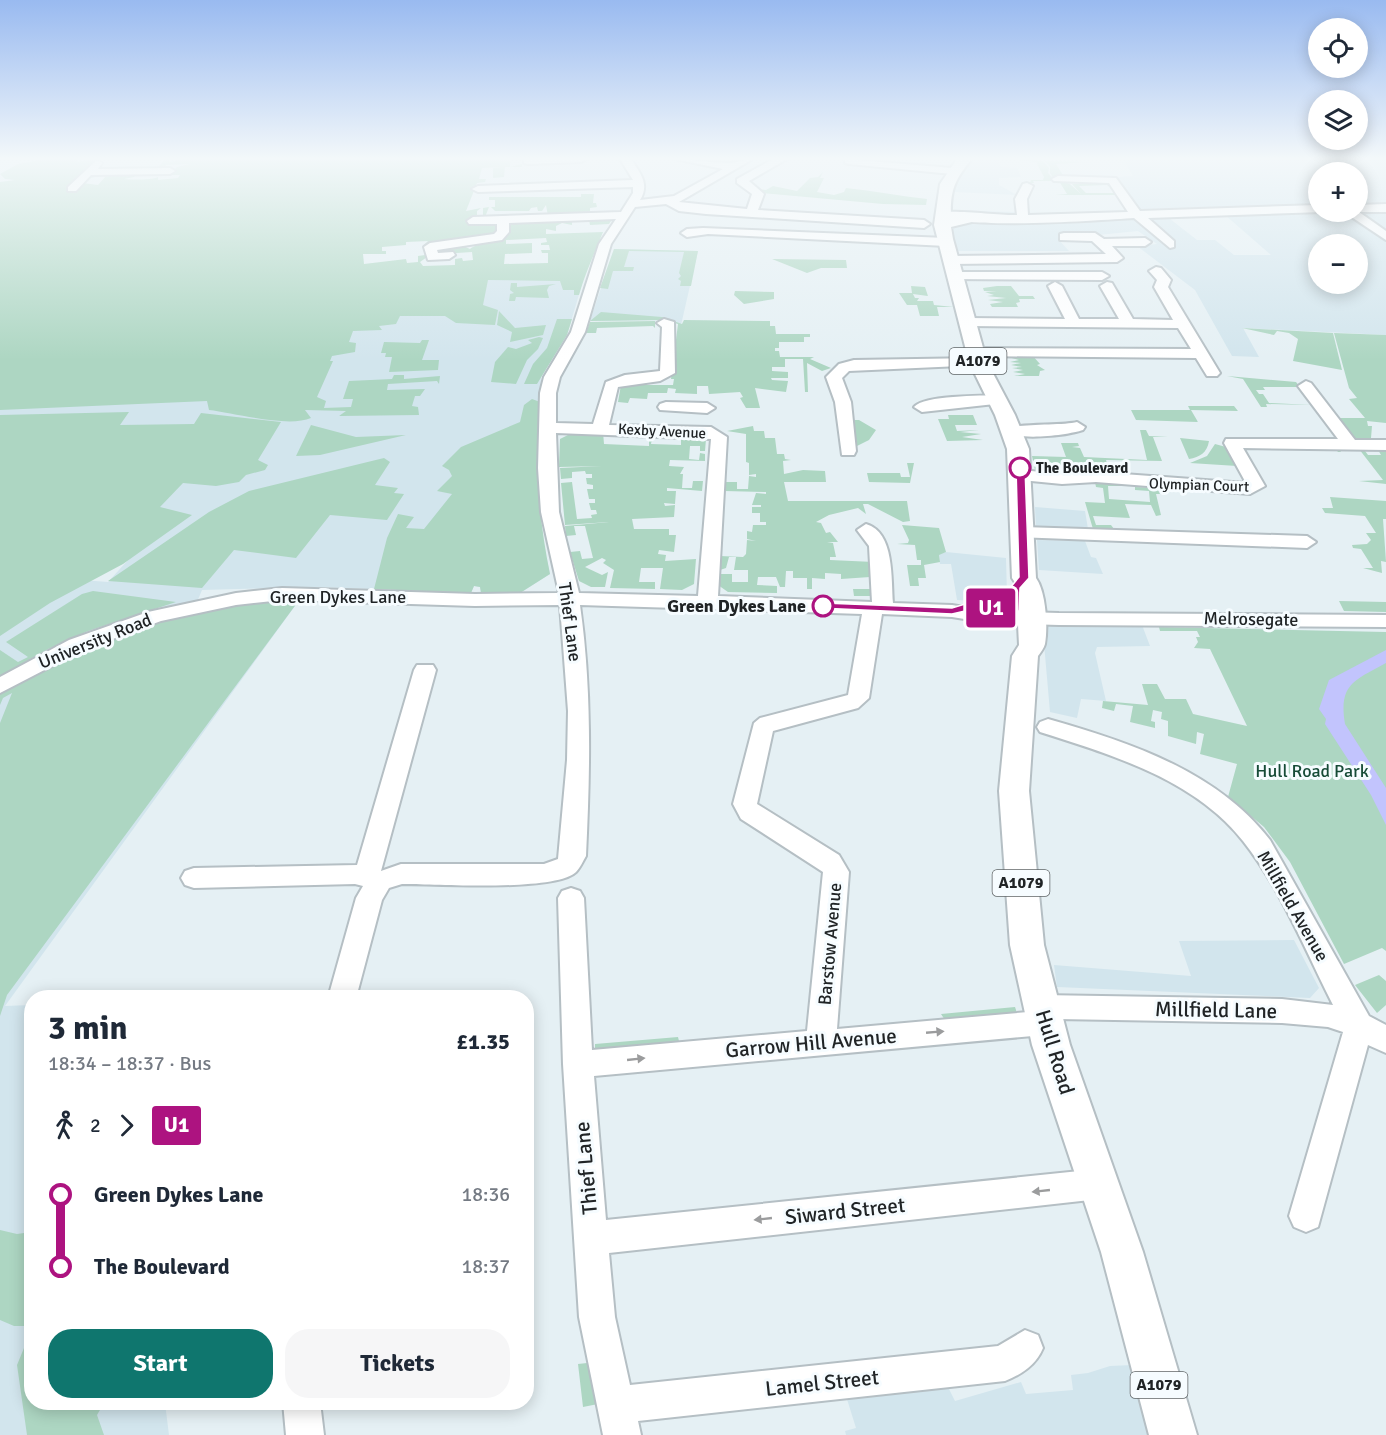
<!DOCTYPE html>
<html lang="en">
<head>
<meta charset="utf-8">
<style>
	:root { --surface:#fff; --page:#f6f6f7; --text:#1f2937; --muted:#747a83; --accent:#0f766e }
	body { margin:0; font-family:Signika,sans-serif; background:var(--page); color:var(--text); height:100vh; display:flex; flex-direction:column; font-size:22px; white-space:nowrap }
	* { box-sizing:border-box; margin:0 }
	p { font-size:20px; color:var(--muted) }
	.icon { flex:none; width:33px; height:33px; fill:none; stroke:currentColor; stroke-width:2; stroke-linecap:round; stroke-linejoin:round }
	.map { position:relative; flex:1; overflow:hidden }
	.details { position:absolute; left:24px; top:990px; width:510px; height:420px; display:flex; flex-direction:column; background:var(--surface); border-radius:24px; box-shadow:0 3px 15px #0003 }
	.details>* { flex:none }
	.badge { padding:0 12px; border-radius:4px; font-size:21px; line-height:39px }
	.fabs { position:absolute; left:1308px; top:18px; display:grid; gap:12px }
	.fabs a { display:grid; place-items:center; width:60px; height:60px; border-radius:50%; background:var(--surface); box-shadow:0 3px 15px #0003; font-size:30px }
	.map>.badge { position:absolute; translate:-50% -50%; box-shadow:0 0 0 3px #fff }
	.legs { display:flex; align-items:center; gap:9px; height:66px; padding:0 24px; font-size:20px }
	.legs p { margin-inline-start:auto }
	.head { display:flex; align-items:center; justify-content:space-between; height:102px; padding:0 24px }
	h1 { font-size:33px; font-weight:800; line-height:45px }
	.action { display:flex; gap:12px; margin-top:auto; padding:12px 24px }
	.action a { flex:1; height:69px; border-radius:24px; background:var(--accent); color:#fff; font-size:24px; font-weight:800; line-height:69px; text-align:center }
	.action a+a { background:var(--page); color:var(--text) }
	ul { padding:0 24px; list-style:none }
	li { display:flex; align-items:center; gap:21px; height:72px; font-size:22px }
	li i { display:grid; place-items:center; width:9px; height:100%; margin:0 8px; background:currentColor }
	li i::after { content:''; width:15px; height:15px; margin:-8px; border:4px solid; border-radius:50%; background:var(--surface) }
	li p { margin-inline-start:auto }
	li:first-child i { background:linear-gradient(#0000 50%,currentColor 0) }
	li:last-child i { background:linear-gradient(currentColor 50%,#0000 0) }
	.map>svg:first-child { display:block }
</style>
</head>
<body>
<div class="map">
<svg width="1386" height="1435" viewBox="0 0 1386 1435">
	<rect width="100%" height="100%" fill="#e5f0f4"/>
	<path fill="#d2e5ed" fill-rule="evenodd" d="M972,159H997L1001,167L1017,168L1021,177L999,178V185L1017,195L954,192L953,185L962,166Z
		M1123,159H1386V335L1243,328L1259,357L1232,356L1195,290L1137,246L1157,244L1138,231L1058,239L1069,251H955L952,223L974,221V211L1017,212L1018,221L1165,215L1197,240H1215L1234,255H1271L1217,208L1139,209L1117,180V177L1133,176ZM1318,172H1358V212H1318ZM1318,244H1358V284H1318Z
		M614,249L698,251L681,325L665,320L590,321Z
		M585,274L567,335L541,377L537,471L540,528L550,574L520,593H481L480,587L474,586L471,593L319,587L202,590L197,602L300,599L5,1006L31,1005L32,1402L165,1403L169,1435H0V574L108,582L129,559L0,552V306Z
		M1035,507L1085,511L1088,529L1036,528Z
		M1037,540L1085,541L1091,557L1096,558L1103,574L1039,570Z
		M946,552L1006,558L1007,596L994,602L957,600L951,564H940L939,554Z
		M1048,623L1142,625L1150,646L1097,647L1095,653L1106,701L1081,699L1077,718L1050,712L1043,632Z
		M1294,940L1319,988L1310,998L1057,987L1054,965L1191,976L1179,941Z
		M1133,1365L1152,1435H846L845,1431L856,1428L846,1396L947,1385L955,1401L1021,1382L1026,1394L1073,1390L1071,1375L1088,1373L1110,1366Z"/>
	<path fill="#add6c2" fill-rule="evenodd" d="M46,159H79L77,162L95,159L68,189H78L83,183L98,185L107,175L89,178L93,174L137,173L134,177L124,179C135,180 151,180 158,177V180L178,178L180,175H169L177,167L190,164L166,165L165,167H171L157,169L165,159H170L169,162L182,160L179,159H510V167L522,164V167H505L504,177L493,178V168L502,167L482,168L479,179H486L485,182L477,183L466,211L481,208L477,211V216H483V208L489,207L485,217L508,215L498,222L500,233L456,242L455,239H450V243L423,246L428,241L406,242V245L382,247V251H386V254H363L364,264L406,259L407,263L418,262V256L425,255L424,250H427V257L420,262L423,266L455,265V259L462,258L463,261L473,260L472,252L441,254L437,249L461,245L470,249C478,242 498,243 509,233L510,225L521,221L613,218L609,224L590,225L589,220L572,221V225L562,223L556,226V231L546,229V234L603,232C594,255 586,271 579,295H574V290H563L560,281L488,280L483,305L498,310L495,325L456,323L445,316H400L396,324L379,326L382,330L353,331L349,342L356,343L355,352L332,356L330,361H333L317,397L326,401L324,408L351,407L353,399H343L349,381L392,379L394,375H404V379L440,376L439,384L437,381L388,384L387,390L425,389L420,396H415L412,406L418,407L419,415L339,416L346,411L305,410L311,418C288,428 235,413 209,410L207,401L0,410V182L15,180L5,179L0,174L18,164ZM546,238L547,242L541,243V245H549L550,250H541L542,253H548V263L504,264L505,254L532,253V243L506,244V240Z
		M1009,159L1043,161L1049,168L1048,173L1054,179L1050,173V167L1045,161L1087,162L1056,164L1064,177L1061,181L1070,184L1081,194L1072,184H1109L1114,191L1107,185L1079,186L1086,193H1115L1117,195H1055L1067,194L1059,181H1033L1034,183H1030L1031,180H1043L1044,177L1036,162Z
		M823,172L820,178H824L817,192L834,195L844,192L846,188C874,191 900,196 927,199L926,205L883,204L762,193L758,189L766,190L773,186L797,191L810,178L818,177Z
		M581,194H594L593,203H596L597,207L590,208V212L598,214L548,216L546,205L542,211H538L537,207L531,208L529,211H495L491,207H495V200H489V197H581Z
		M614,249L698,251L691,286H680L681,281L678,279L681,276L679,273L684,252L629,251L624,267H634L633,271H613L608,289L600,288Z
		M772,259L846,260L847,268H821L807,273Z
		M511,283H517V287L556,284L549,286L547,290L549,298L516,297L515,301H509L510,294L514,293L510,290Z
		M911,286L925,287L928,296L913,294L915,298H919L917,301H933L934,305L954,307H937L939,316H920L917,305H907L899,293H912Z
		M997,286H1011L1019,296H1033L1035,299H1019L1020,302L1016,303L1018,307H992L990,304L1003,302L988,300L1006,298L987,296L994,295L985,292L997,291H984L983,288Z
		M735,291L774,292V299L744,304L734,295Z
		M499,311L515,328L546,325L543,335L510,342L512,332L497,325Z
		M601,312L662,317L682,324L684,320L770,321V326H775L776,334H810V337H804V342H779V348H775V351H779L780,357H814L810,359L831,368L822,371L807,363L808,392H805L803,359H785V367H772V371L788,372V378H771L772,380L788,381L786,392L755,388L760,408H746L740,398L743,397L740,392L709,394L708,386H697V394L675,393L676,389L668,388L667,393H648L647,399L630,398L628,403L618,402L621,385H673L674,379H671L678,324L665,320L590,321Z
		M557,319H572L567,335L537,384H524L533,364L547,348Z
		M655,321V328L653,326L597,328L596,333H586L590,322Z
		M1242,328L1333,333L1342,370L1293,361L1298,339L1289,333L1277,331L1274,335Z
		M1334,333L1386,335V423L1367,421L1368,426H1372L1371,438L1386,442L1352,438L1333,413L1340,418H1365L1349,399L1357,398L1349,388Z
		M539,337L543,338L538,349L527,360L516,384L491,382L495,362L508,347L516,349L532,343L528,340Z
		M422,340H429L422,360H439L438,370L389,372L392,357H385L386,353H381L384,342L420,343Z
		M989,355H1032L1040,364L1037,365L1045,370L1040,371L1039,376H1014L1025,374L1013,372L1023,370L1012,368L1022,367L1011,365L1021,363L1010,362L1019,360L1008,357L1018,355L995,356L996,358H990Z
		M1227,376L1296,382L1300,387H1263L1265,390H1256L1259,394H1263L1269,403L1313,405L1266,404L1267,407H1261L1243,379Z
		M532,399L540,402C535,461 538,516 550,574L520,593H481L480,587L474,586L471,593L374,589L387,538L398,514L414,517L406,528L424,529L452,494L437,491L452,476L449,470L442,466L461,447L520,422L524,405Z
		M1188,406H1234L1238,411L1191,410L1198,422L1136,420L1131,410H1190Z
		M129,412L120,425L194,424L201,413L281,422L258,460L268,465L265,470L246,475L239,482L216,486L183,483L160,507L192,515L123,564L50,603L0,636V415Z
		M948,415H973L977,425H955L957,431L979,430L960,432L981,434L962,437L983,440L947,441L938,419H949Z
		M853,420H859L876,430L869,440L857,446Z
		M311,425L356,437L406,435L320,455L296,456Z
		M753,426L754,431H764L765,438H775L777,454H784L785,459L791,460L783,461L784,474L803,470L825,471L826,482H784L788,501H907L910,521L903,522L868,504H863L866,514L858,508L829,515L816,522L821,523L826,533L830,532L838,542H827L833,543L836,557H830V560L874,562L872,596H854L853,589H871L870,577L841,579V574L825,573V579L812,578V589H807V578H793V571H786L785,587H780L776,577H758L757,585L777,586V593L728,592L718,585L719,574H732V582H748V570H734L736,557H729L726,568L720,570V556L743,557L746,554L747,540L756,541L747,539V531L752,532L753,525H766V522H760V513H752V507H761V505H752L756,493L766,494V492L724,491L725,482H737V489H748L749,476L756,477V474L749,475V463L746,462V434L727,431Z
		M1140,430H1146L1149,436L1168,437H1153L1162,461L1106,460L1110,475H1065L1035,470L1032,456L1066,457L1061,443H1078L1079,446L1072,447L1080,448L1084,457L1147,460Z
		M576,431L603,432L604,444L649,446V433H653L651,444L681,445V439H667L668,433L698,434L706,439L705,451H700V446H690L689,459L699,460L700,453L705,454V461L670,460L669,466L684,467L680,474H683L682,488H692L693,481H703L702,491L667,488V491H676L675,504L664,503L665,506L675,505L674,517L632,519L634,529H669V535H676L674,552L659,550L658,554L666,555L665,561L696,559L694,584L682,590L660,589L663,568H641L639,582H655V589L610,588L614,570L603,563L606,560L602,558L585,567L602,575L608,572L605,587H591L579,581L570,552L580,551L582,559L593,558L585,526H574L576,535L566,536L565,526L609,522L565,525L561,483L572,482L577,519L592,518L591,515L597,514L596,510H591L589,503H595V499H589L587,489H593V485L587,484L586,478H592V474H586L585,471L572,472V478L561,479L560,468L602,466L559,467L560,439Z
		M1180,438L1209,441C1207,453 1200,457 1189,459Z
		M1215,444L1226,447L1237,466L1190,463L1207,456Z
		M1334,447H1362L1368,455H1381L1377,448L1386,449V484L1359,481L1383,480L1359,449H1339L1341,452H1338Z
		M384,458L390,462L375,485L398,488L394,493L404,494L387,520L330,515L296,558L234,550L202,588L108,581L209,512L249,491Z
		M907,463H914L910,483L869,482L867,473H900L901,477H910Z
		M1095,482L1130,486H1108L1109,499L1150,502L1149,491L1135,490V487L1157,488L1160,494H1156L1161,515L1156,516L1151,505L1125,504L1130,518L1093,516L1096,525H1111L1114,529H1093L1085,502L1105,503L1103,488L1096,487Z
		M1330,497L1386,501V519H1383L1386,562L1381,561L1382,573L1363,568H1373L1361,549L1353,548L1352,545L1367,544L1371,540L1366,533H1376L1365,516L1325,513L1322,508H1333Z
		M902,525L939,528L946,552L939,555L940,562L924,565L926,578H918L919,586H910L907,565H921V560H917L915,545L897,544L908,543L909,540Z
		M93,591L176,602L88,631L48,649L0,676V650L18,662L28,657L6,642L82,594Z
		M300,599L7,995L0,1016V723L12,693L3,698L0,705V693C27,678 53,661 81,648C149,616 226,602 300,599Z
		M1339,601L1386,602V612L1344,611Z
		M1159,627L1386,632V951L1382,948L1344,964L1290,862L1264,827L1228,797L1237,764L1200,754L1204,734L1197,732L1196,744L1168,736V721L1161,719L1162,712L1153,710L1151,721L1155,722V728L1130,722L1133,706L1116,704L1114,711L1102,708L1103,701L1148,705L1142,684H1157L1165,699H1186L1193,714L1247,726L1210,649L1194,648L1198,642L1196,637H1200L1197,631H1160Z
		M1379,975L1386,981V1005L1377,1013L1355,985Z
		M1015,1007L1017,1013L1011,1017L947,1023L941,1014Z
		M678,1037L679,1041L623,1050L595,1048V1044Z
		M0,1230L17,1234L31,1232V1326H14L0,1320Z
		M31,1331L32,1402L104,1403L97,1415L104,1435H27L17,1365Z
		M596,1362L603,1403L583,1407L578,1364Z"/>
	<path fill="#c2c4fd" d="M1386,650V663C1356,680 1338,683 1345,724L1386,788V825L1371,795L1325,724L1326,719L1319,709L1329,680Z"/>
	<g fill="none" stroke-linecap="round" stroke-linejoin="round">
		<defs>
			<path id="minor" d="M524,159H586L581,162L528,164L524,163Z
				M620,159H631C640,173 650,184 640,200L674,196L723,169L675,159C693,159 711,163 729,163C737,163 745,159 753,159L679,202L747,209L752,194L737,183V179L773,159H787L749,181L764,194L758,210L924,220L930,224L924,228L706,214L679,211L666,204L635,207L611,244L585,332L560,377L556,393V423L593,424L606,382L625,375L660,371L662,327L657,323L664,319L674,322L675,373L660,381L618,387L609,425L711,427L727,437L718,596L872,602L869,546L857,530L866,524C895,532 891,580 893,603L952,605L989,611L1059,613L1386,615V627L1059,625L989,623L952,617L882,614L869,698L858,708L773,731L757,804L839,855L849,872L837,1029L1028,1012L1026,1007L1030,999L1040,995L1282,999L1333,1005C1305,950 1281,889 1243,841C1194,779 1112,755 1040,732L1037,727L1040,722L1048,719C1129,742 1217,771 1270,840L1369,1016L1386,1025V1053L1368,1045L1318,1227L1306,1232L1294,1227L1289,1216L1343,1032L1328,1027L1282,1023L1057,1019L1058,1023L1054,1032L1044,1035L594,1076L606,1220L1099,1169L1110,1173L1115,1184L1110,1195L1099,1199L609,1253L615,1317L630,1385L998,1346L1025,1330L1038,1335L1043,1348C1036,1365 1022,1374 1005,1381L638,1421L641,1435H603L579,1317L563,1064L558,898L562,891L571,888L580,891L584,898L592,1050L807,1031L823,872L741,819L733,804L754,723L760,718L848,695L862,614L580,605C592,689 590,772 586,856C583,861 580,868 576,872C556,892 434,884 402,884L389,888L382,900L356,998H328L356,898L363,886L355,884L194,888L185,885L181,878L185,871L194,868L357,865L414,670L417,665H433L436,670L381,871L401,864H544L558,859L567,760L568,711L560,605L475,606L282,600L236,605L161,621L83,650L0,693V677L69,640L148,612L236,593L282,588L475,594L559,593L541,512L538,468L540,393L544,377L571,332L599,244L616,219L509,223V232L502,240L437,250L438,253L453,252L455,255L449,259L428,260L424,247L430,243L494,234L497,231V224H469L467,221L473,217L621,212L633,193V187L478,192L472,189L478,186L633,180ZM556,433L711,439L698,596L579,593L559,512Z
				M845,159L952,168L957,171L952,174L849,164L845,163Z
				M97,160L102,163L98,169L170,168L175,171L170,174L91,175L76,191H68V187Z
				M1058,176L1116,178L1140,211L1318,205V212H1322L1148,218L1174,241V247L1170,248L1134,218C1102,220 956,231 937,214C944,208 1002,216 1017,215L1015,199L1023,184L1027,183L1033,186L1027,199L1028,215L1128,212L1109,183L1054,181L1052,179Z
				M1386,204V212H1359L1386,231V240L1344,212H1358V205Z
				M703,228L946,238L952,242L946,246L708,234L687,237L681,233L687,229Z
				M1064,233H1095L1104,239L1145,238L1151,242L1145,246H1112L1123,258L1117,262L950,264L944,260L950,256L1106,254L1092,241L1060,240V234Z
				M1156,267L1161,268L1171,280L1168,287L1220,373L1217,376H1207L1196,358L975,356L968,352L975,348L1191,349L1178,328L968,326L961,322L968,318L1065,319L1048,286L1055,282L1062,286L1079,319H1119L1100,286L1107,282L1112,283L1133,319L1173,320L1154,287L1157,280L1149,271Z
				M955,272H1102L1109,276L1102,280L950,279V273Z
				M978,358L983,359L985,362L983,365L849,371L842,378L851,402L856,451L854,455H842L835,402L826,377L839,364L854,360Z
				M1306,381L1311,383L1355,440H1386V450L1243,448L1265,486L1250,494L1096,482L1062,484L1021,480L1012,475L1021,470L1062,474L1096,472L1246,483L1224,443L1226,439H1338L1298,386Z
				M998,395L1004,397L1006,400L1004,403L922,412L914,407C924,395 981,396 998,395Z
				M666,402L707,403L715,408L707,413L660,410L658,407L660,404Z
				M1077,422L1085,427L1083,430C1068,435 1015,442 1005,430C1011,423 1062,426 1077,422Z
				M1023,527L1307,536L1316,542L1307,548L1016,537L1014,533L1016,529Z
				M283,1402H320L324,1435H286Z"/>
			<path id="major" d="M957,159H972C954,180 950,191 951,218L971,213L979,218L976,221L951,227L953,239L987,362L1015,415L1029,449L1036,578C1046,592 1048,627 1045,644C1044,648 1041,652 1038,656L1029,791L1044,945L1070,1045L1143,1252L1197,1435H1149L1101,1252L1032,1045L1010,945L999,791L1012,656L1019,645L1016,584L1012,578L1007,449L995,415L969,362L934,225L940,184Z"/>
		</defs>
		<use href="#minor" stroke="#b5bfc4" stroke-width="4"/>
		<use href="#major" stroke="#b5bfc4" stroke-width="4"/>
		<use href="#minor" fill="#fff" fill-rule="evenodd"/>
		<use href="#major" fill="#fff" fill-rule="evenodd"/>
	</g>
	<defs><path id="oneway-solid" d="M-6-.8H1V-3.2L6.5 0L1 3.2V.8H-6Z" transform="scale(1.5)"/></defs>
	<g fill="#9b9c9d">
		<use href="#oneway-solid" transform="translate(935 1032) rotate(-5)"/>
		<use href="#oneway-solid" transform="translate(636 1059) rotate(-6)"/>
		<use href="#oneway-solid" transform="translate(1041 1191) rotate(174)"/>
		<use href="#oneway-solid" transform="translate(763 1219) rotate(174)"/>
	</g>
	<linearGradient id="sky" x2="0" y2="1"><stop stop-color="#99baf0"/><stop offset="0.44" stop-color="#f3f8fa"/><stop offset="1" stop-color="#f3f8fa" stop-opacity="0"/></linearGradient>
	<rect width="1386" height="360" fill="url(#sky)"/>
	<path fill="#ad1380" stroke="#fff" stroke-width="1.5" d="M1020,465L1025,468L1029,578L1020,588L1019,611H965L952,614L819,608V604L823,603L952,608L965,604L1010,605V588L1019,577L1016,468Z"/>
	<g fill="#fff" stroke="#ad1380" stroke-width="3">
		<circle cx="1020" cy="468" r="10"/>
		<circle cx="823" cy="606" r="10"/>
	</g>
	<g text-anchor="middle" dominant-baseline="central" stroke-width="6" stroke-linejoin="round" paint-order="stroke">
		<g font-size="15" fill="#202426" stroke="#f6fcff">
			<text transform="translate(662 431) rotate(3)">Kexby Avenue</text>
			<text transform="translate(1199 485) rotate(2)">Olympian Court</text>
		</g>
		<g font-size="15" font-weight="bold" fill="#202426" stroke="#f6fcff" text-anchor="start">
			<text x="1036" y="468">The Boulevard</text>
		</g>
		<g fill="#f6fcff" stroke="#606567" stroke-width="1.5">
			<rect x="949.5" y="348" width="57" height="26" rx="4.5"/>
			<rect x="992.5" y="870" width="57" height="26" rx="4.5"/>
			<rect x="1130.5" y="1372" width="57" height="26" rx="4.5"/>
		</g>
		<g font-size="16" font-weight="bold" fill="#202426">
			<text x="978" y="361">A1079</text>
			<text x="1021" y="883">A1079</text>
			<text x="1159" y="1385">A1079</text>
		</g>
		<g font-size="18" fill="#202426" stroke="#f6fcff">
			<text x="338" y="597">Green Dykes Lane</text>
			<text transform="translate(1251 619) rotate(1)">Melrosegate</text>
			<text transform="translate(570 622) rotate(82)">Thief Lane</text>
			<text transform="translate(95 641) rotate(-22)">University Road</text>
			<text transform="translate(1293 906) rotate(60)">Millfield Avenue</text>
			<text transform="translate(830 944) rotate(-85)">Barstow Avenue</text>
		</g>
		<g font-size="18" font-weight="bold" fill="#202426" stroke="#f6fcff" text-anchor="end">
			<text x="806" y="606">Green Dykes Lane</text>
		</g>
		<g font-size="18" fill="#164b37" stroke="#f6fcff">
			<text x="1312" y="771">Hull Road Park</text>
		</g>
		<g font-size="21" fill="#202426" stroke="#f6fcff">
			<text transform="translate(1216 1010) rotate(1)">Millfield Lane</text>
			<text transform="translate(811 1043) rotate(-5)">Garrow Hill Avenue</text>
			<text transform="translate(1055 1052) rotate(73)">Hull Road</text>
			<text transform="translate(586 1168) rotate(-95)">Thief Lane</text>
			<text transform="translate(845 1211) rotate(-6)">Siward Street</text>
			<text transform="translate(822 1383) rotate(-6)">Lamel Street</text>
		</g>
	</g>
</svg>
<div class="fabs">
<a><svg class="icon" aria-label="locate" viewBox="0 0 24 24"><circle cx="12" cy="12" r="6"/><path d="M12 2v4M12 18v4M2 12h4M18 12h4"/></svg></a>
<a><svg class="icon" aria-label="layers" viewBox="0 0 24 24"><path d="M12 4l9 5-9 5-9-5zM3 14l9 5 9-5"/></svg></a>
<a>+</a>
<a>−</a>
</div>
<b class="badge" style="left:991px;top:608px;background:#ad1380;color:#fff">U1</b>
<section class="details">
<div class="head"><div><h1>3 min</h1><p>18:34 – 18:37 · Bus</p></div><b>£1.35</b></div>
<div class="legs"><svg class="icon" aria-label="walk" viewBox="0 0 24 24"><circle cx="13" cy="4" r="2"/><path d="M13 8l-2 6 4 7M11 14l-3 7M7 12l3-4h3l4 4"/></svg>2<svg class="icon" aria-label="forward" viewBox="0 0 24 24"><path d="M9 5l7 7-7 7"/></svg><b class="badge" style="background:#ad1380;color:#fff">U1</b></div>
<ul>
<li><i style="color:#ad1380"></i><b>Green Dykes Lane</b><p>18:36</p></li>
<li><i style="color:#ad1380"></i><b>The Boulevard</b><p>18:37</p></li>
</ul>
<div class="action"><a>Start</a><a>Tickets</a></div>
</section>
</div>
</body>
</html>
